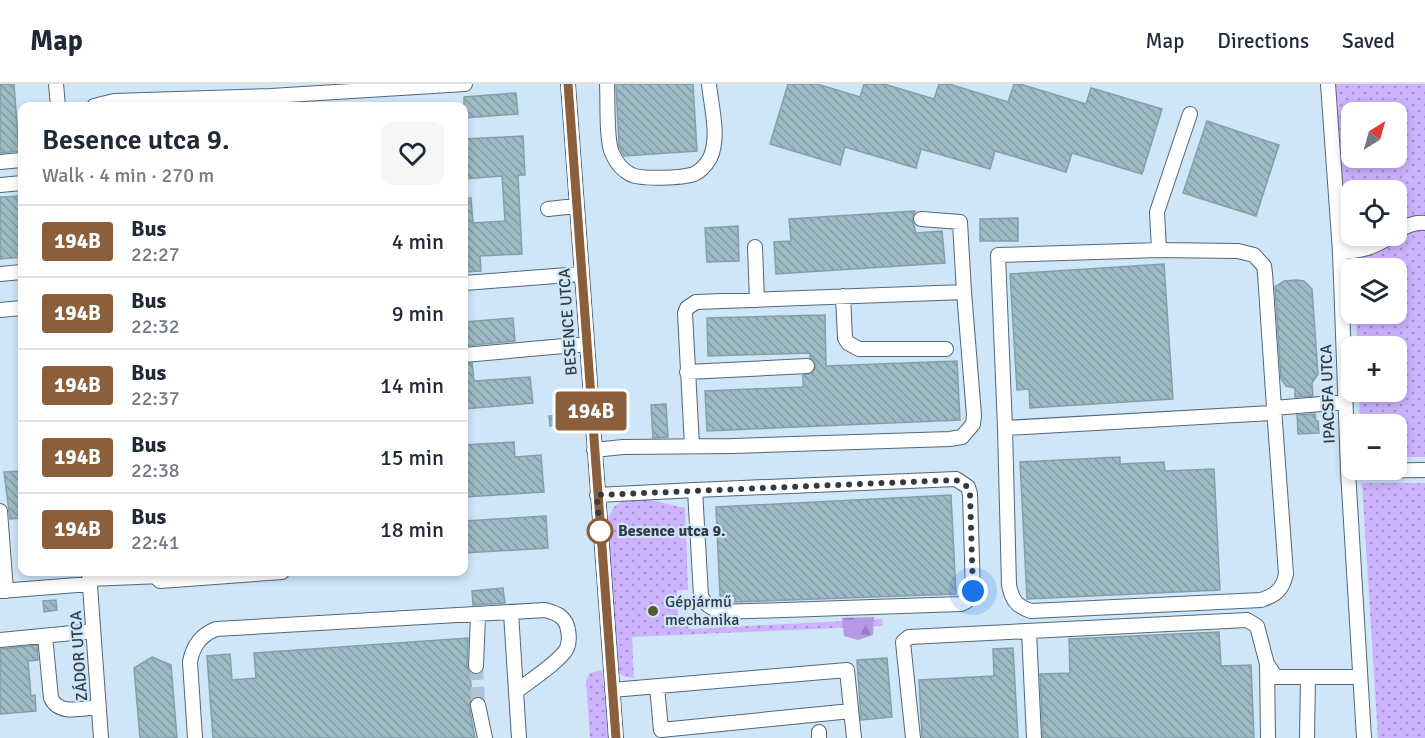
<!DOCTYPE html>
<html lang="en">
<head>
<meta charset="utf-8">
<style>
	:root { --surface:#fff; --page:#f6f6f7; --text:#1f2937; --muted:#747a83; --line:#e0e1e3 }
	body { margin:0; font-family:Signika,sans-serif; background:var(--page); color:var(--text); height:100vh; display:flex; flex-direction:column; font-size:22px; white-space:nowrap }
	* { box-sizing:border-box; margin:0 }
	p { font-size:20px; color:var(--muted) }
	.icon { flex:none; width:33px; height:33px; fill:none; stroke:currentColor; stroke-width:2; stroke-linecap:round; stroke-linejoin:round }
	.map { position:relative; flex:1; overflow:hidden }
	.side { position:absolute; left:18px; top:18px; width:450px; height:474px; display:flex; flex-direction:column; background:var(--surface); border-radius:12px; box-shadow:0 3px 9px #0003 }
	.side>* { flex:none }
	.badge { padding:0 12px; border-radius:4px; font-size:21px; line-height:39px }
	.needle { width:39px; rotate:37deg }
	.controls { position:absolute; left:1341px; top:18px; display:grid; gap:12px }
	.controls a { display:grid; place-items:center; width:66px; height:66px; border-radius:12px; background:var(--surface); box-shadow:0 3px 9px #0003; font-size:30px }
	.you { position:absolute; width:30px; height:30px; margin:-15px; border:4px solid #fff; border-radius:50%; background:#1a73e8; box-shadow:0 0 0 9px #1a73e833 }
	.map>.badge { position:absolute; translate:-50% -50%; box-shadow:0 0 0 3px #fff }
	.round { display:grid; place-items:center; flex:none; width:63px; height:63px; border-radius:12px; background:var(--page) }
	.overview { display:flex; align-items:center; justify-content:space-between; height:102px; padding:0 24px }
	h1 { font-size:28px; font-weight:600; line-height:45px }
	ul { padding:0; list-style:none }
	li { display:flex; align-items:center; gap:18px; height:72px; padding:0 24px; border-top:2px solid var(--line) }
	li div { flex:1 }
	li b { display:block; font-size:22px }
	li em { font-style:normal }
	li .badge { min-width:66px; font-weight:700; text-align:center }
	header { display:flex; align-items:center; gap:36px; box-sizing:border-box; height:84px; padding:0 30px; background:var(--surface); border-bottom:2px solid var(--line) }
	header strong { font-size:28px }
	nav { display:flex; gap:33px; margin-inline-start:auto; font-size:21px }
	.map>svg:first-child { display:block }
</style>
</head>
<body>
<header>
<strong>Map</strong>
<nav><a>Map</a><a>Directions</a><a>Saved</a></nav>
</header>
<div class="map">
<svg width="1425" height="654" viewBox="0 0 1425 654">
	<defs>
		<pattern id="grass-dots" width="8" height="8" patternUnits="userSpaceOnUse" patternTransform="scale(1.5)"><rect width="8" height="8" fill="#cdb2fe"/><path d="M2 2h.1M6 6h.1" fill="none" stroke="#a792cf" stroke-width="1.8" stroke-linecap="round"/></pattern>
		<pattern id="forest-firs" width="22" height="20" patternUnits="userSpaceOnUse" patternTransform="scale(1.5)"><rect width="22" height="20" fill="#b599e7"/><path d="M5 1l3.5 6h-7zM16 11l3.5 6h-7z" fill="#947ebd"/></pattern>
		<pattern id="building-back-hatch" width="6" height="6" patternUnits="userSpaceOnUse" patternTransform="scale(1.5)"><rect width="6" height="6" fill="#9dbbc4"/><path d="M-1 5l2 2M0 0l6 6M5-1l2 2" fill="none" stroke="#8199a1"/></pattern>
	</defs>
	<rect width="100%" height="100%" fill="#cfe5f8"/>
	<path fill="url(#grass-dots)" fill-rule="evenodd" d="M1328,0H1425V373H1397L1396,340H1360L1359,308H1396V262H1357L1356,230H1396V184H1354L1353,168H1340ZM1352,28H1396V74H1352ZM1352,106H1396V152H1352Z
		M1362,399H1425V654H1378Z
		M623,416H650L685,424L688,506H677L678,532H687L689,545L882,535L883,542L632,553L634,594L623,592L616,587L607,436L614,423Z
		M602,586L609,654H590L586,596L590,589Z"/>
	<path fill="url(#forest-firs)" d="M874,533L873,551L858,556L844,552L842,534Z"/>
	<path fill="url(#building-back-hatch)" stroke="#83a0a9" stroke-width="1.5" d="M0,0H14L19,67L0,69Z
		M616,0H693L697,67L624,72L619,62Z
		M788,0H817L860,13L864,0H884L934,15L939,0H949L1008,18L1014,0H1020L1086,20L1091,4L1162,25L1142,90L1072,69L1066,88L995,67L990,85L921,65L916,84L845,63L840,81L770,60Z
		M516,9L518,30L464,34V13Z
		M1207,37L1279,61L1256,132L1183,109Z
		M523,52L525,91H518L522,170L480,172L481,187L464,188V114H471L473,139L505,137L502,92L464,95V55Z
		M21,112L22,173L0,175V113Z
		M915,127L912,135L916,149L942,147L945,179L776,190L774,158L791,157L789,135Z
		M1018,134V157H980V135Z
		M738,142L739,177L707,178L705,144Z
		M1164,180L1173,315L1030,324L1029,305L1017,306L1010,190Z
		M1296,196L1304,197L1312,205L1318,290L1312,299L1313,312L1295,313V304L1286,302L1281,295L1275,203L1284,197Z
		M825,231L826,282L957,277L960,336L707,347L705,307L803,303V291L812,289L816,282L814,277L810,274V269L708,272L707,234Z
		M513,234L515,257L464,262V238Z
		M472,279L474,297L530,293L533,319L464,325V280Z
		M666,320L668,353L653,354L651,321Z
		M1315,330L1316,337H1318L1319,349L1298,350L1297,331Z
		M564,331V341L550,342L549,332Z
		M514,358L515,373L541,371L544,408L464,413V361Z
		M1120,373V380L1164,378L1165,387L1214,385L1220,506L1027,515L1020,378Z
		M22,387V434L10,435L4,388Z
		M951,411L956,510L735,518V512H720L716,423Z
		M546,432L548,464L464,469V437Z
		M503,504L505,519L473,521L472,507Z
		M56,516L57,526L44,528L43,517Z
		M1219,548L1221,582L1251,581L1254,654H1043L1040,590L1070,589L1069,555Z
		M468,554L467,582L470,589L472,614L469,622L475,654H213L207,572L230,570L232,596L256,594L254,569Z
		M37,561L38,576L28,577L31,612L35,611L36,627L0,630V565Z
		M1013,564L1018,654H922L919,596L994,592L993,565Z
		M152,573L171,581L177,654H140L134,584Z
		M887,574L892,633L861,636L857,576Z"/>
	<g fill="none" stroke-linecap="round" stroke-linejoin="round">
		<path stroke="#b0c3d4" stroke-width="14" stroke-dasharray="14 7" stroke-linecap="butt" d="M476,582L478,621"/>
		<defs>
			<path id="minor" d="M56,0L58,22
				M568,0L616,654
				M607,0C608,17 606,56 612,69C616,78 622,86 630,90C640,96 683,94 694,90C701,87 706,81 710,74C720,53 711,22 709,0
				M1328,0L1340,168L1348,387L1364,654
				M94,22L114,17L271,12L465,0
				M0,78L22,76
				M0,101L22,99
				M548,125L576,122
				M921,135L960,138L964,208
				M1396,148C1406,142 1414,138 1425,139
				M755,163L757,216
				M1159,166L1157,128L1190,30
				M1340,168C1363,167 1372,164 1392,152
				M0,190L22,188
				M464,199L581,190
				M843,212L845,254L848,259L859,265H946
				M0,226L22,224
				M464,271L586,260
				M687,288L807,282
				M1274,329L1005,344L1009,501C1012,516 1016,522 1031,527L1261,516C1276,511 1283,505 1286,490L1274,324L1345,318
				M1005,344L998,171L1159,166L1238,167L1254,171L1264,182L1265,189L1274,324
				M594,366L623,363L732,362L950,355L962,353L973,340L974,331L964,208L696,218L687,224L685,229L692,362
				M1348,387L1425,386
				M597,411L695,406L701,512C705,521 712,524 721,528L961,520L967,517L973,508L970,410L968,403L956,395L695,406
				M0,427L6,507
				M89,488L101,654
				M155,492L160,497L282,488
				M89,495L161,492
				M0,507L90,500
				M511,529L519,654
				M1029,547L1034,654
				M45,552L51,614C59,632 83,624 99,623
				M0,556L93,547
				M1267,580L1268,654
				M476,582L478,531
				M657,603L661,646L851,627
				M612,606L847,586L854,654
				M478,621L485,654
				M819,648V654
				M195,654L190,578C193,561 201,551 216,545L545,526C557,529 566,533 568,546C569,551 569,559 567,564C562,576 528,598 517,607
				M913,654L903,558L909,553L1247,536L1257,542L1267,580L1276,593H1360
				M1307,654L1308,593"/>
		</defs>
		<use href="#minor" stroke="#546778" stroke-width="16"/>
		<use href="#minor" stroke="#fff" stroke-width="14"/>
	</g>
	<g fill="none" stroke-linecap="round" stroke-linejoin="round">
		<defs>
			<path id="line" d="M568,0L616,654"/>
		</defs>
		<use href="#line" stroke="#fff" stroke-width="14"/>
		<use href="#line" stroke="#8b5e3c" stroke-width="9"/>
		<path stroke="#323a42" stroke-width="6" stroke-dasharray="0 10.8" d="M600,447V454L597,411L956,396L968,403L970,410L973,507"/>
	</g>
	<circle fill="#fff" stroke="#8b5e3c" stroke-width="3" cx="600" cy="447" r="12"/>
	<circle fill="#5b5925" stroke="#cfe5f8" stroke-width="2" cx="653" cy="527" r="6"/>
	<g text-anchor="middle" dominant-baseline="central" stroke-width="4.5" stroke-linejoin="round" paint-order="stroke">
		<g font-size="16" fill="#323a42" stroke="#cfe5f8">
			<text transform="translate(568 238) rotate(-94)">BESENCE UTCA</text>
			<text transform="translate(1328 310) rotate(-92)">IPACSFA UTCA</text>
			<text transform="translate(79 572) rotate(-94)">ZÁDOR UTCA</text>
		</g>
		<g font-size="16" font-weight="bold" fill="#323a42" stroke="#cfe5f8" text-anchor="start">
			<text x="618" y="447">Besence utca 9.</text>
		</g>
		<g font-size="16" fill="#323a42" stroke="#cfe5f8" text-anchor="start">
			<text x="665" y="518">Gépjármű<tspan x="665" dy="18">mechanika</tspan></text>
		</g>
	</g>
</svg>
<div class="controls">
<a><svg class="needle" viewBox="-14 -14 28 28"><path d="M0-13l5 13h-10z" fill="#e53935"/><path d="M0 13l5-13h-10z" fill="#747a83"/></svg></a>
<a><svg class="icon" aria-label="locate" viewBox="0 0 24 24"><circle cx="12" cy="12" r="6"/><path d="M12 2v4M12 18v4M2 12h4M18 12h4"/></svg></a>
<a><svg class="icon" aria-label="layers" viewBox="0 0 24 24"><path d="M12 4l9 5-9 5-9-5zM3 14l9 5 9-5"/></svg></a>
<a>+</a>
<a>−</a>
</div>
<div class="you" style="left:973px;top:507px"></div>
<b class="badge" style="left:591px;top:327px;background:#8b5e3c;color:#fff">194B</b>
<section class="side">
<div class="overview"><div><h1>Besence utca 9.</h1><p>Walk · 4 min · 270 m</p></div><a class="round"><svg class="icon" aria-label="heart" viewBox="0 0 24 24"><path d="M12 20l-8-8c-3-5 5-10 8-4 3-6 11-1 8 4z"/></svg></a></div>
<ul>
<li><span class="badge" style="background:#8b5e3c;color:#fff">194B</span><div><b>Bus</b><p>22:27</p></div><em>4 min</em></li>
<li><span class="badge" style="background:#8b5e3c;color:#fff">194B</span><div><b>Bus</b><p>22:32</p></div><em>9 min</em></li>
<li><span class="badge" style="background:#8b5e3c;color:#fff">194B</span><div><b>Bus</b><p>22:37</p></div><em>14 min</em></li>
<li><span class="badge" style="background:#8b5e3c;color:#fff">194B</span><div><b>Bus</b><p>22:38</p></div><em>15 min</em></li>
<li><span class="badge" style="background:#8b5e3c;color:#fff">194B</span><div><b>Bus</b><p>22:41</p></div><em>18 min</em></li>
</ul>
</section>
</div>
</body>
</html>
